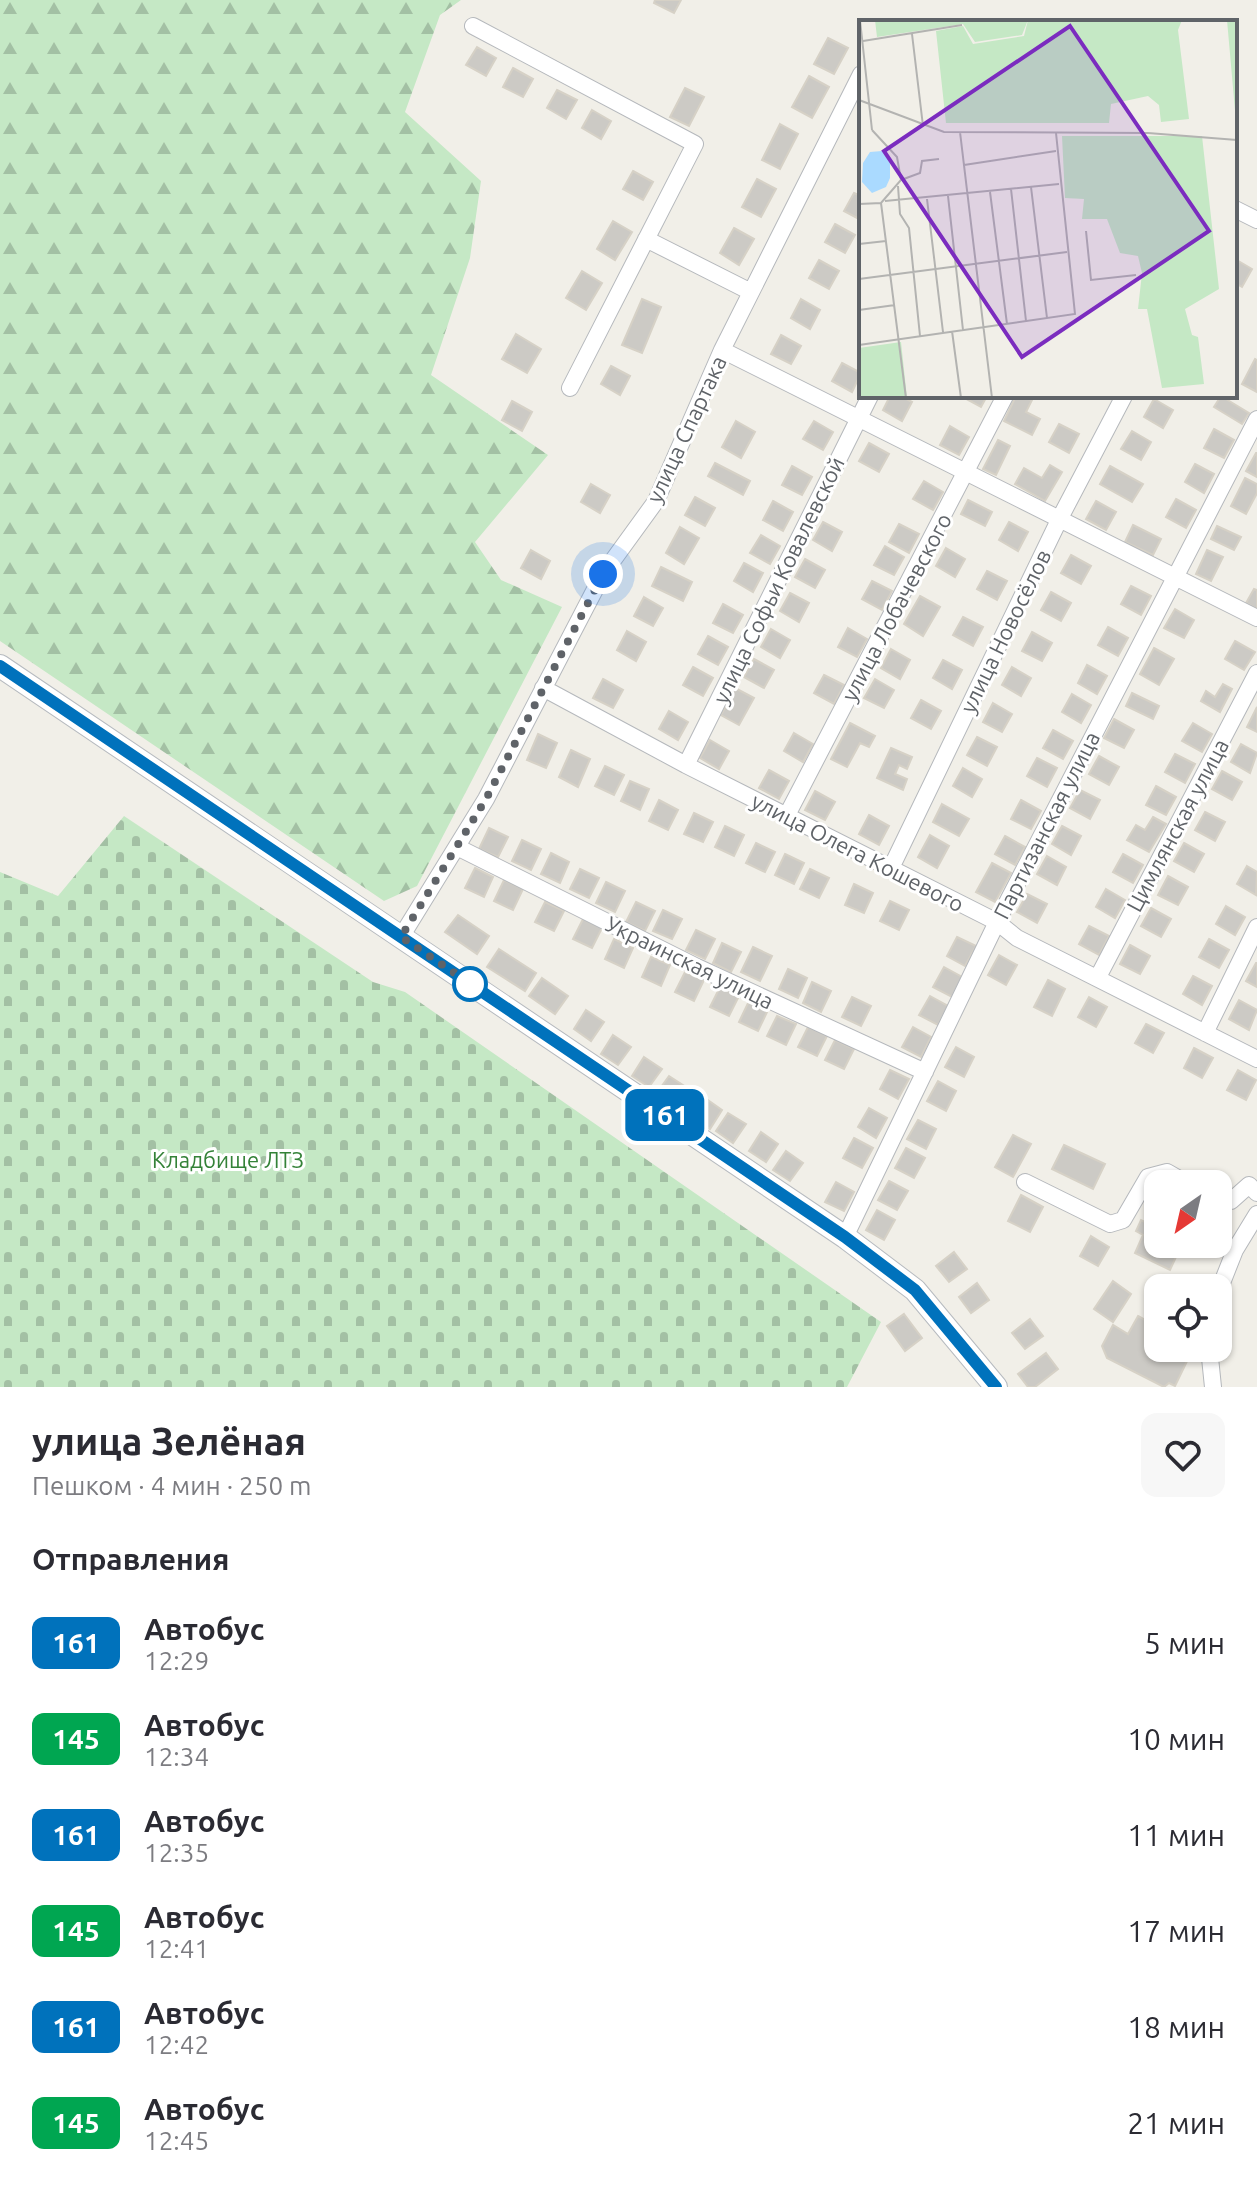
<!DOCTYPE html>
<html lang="ru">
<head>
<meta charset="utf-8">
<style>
	:root { --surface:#fff; --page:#f7f7f7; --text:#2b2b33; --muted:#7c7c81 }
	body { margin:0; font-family:Ubuntu,sans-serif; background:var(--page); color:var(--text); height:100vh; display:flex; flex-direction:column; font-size:30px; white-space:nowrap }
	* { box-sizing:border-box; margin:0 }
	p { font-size:26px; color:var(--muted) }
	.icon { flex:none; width:44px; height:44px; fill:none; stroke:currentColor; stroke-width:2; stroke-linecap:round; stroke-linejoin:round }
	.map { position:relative; height:1387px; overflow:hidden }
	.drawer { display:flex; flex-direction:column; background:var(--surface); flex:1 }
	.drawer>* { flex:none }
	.badge { padding:0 16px; border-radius:12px; font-size:28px; line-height:52px }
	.needle { width:52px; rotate:214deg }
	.fabs { position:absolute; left:1144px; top:1170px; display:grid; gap:16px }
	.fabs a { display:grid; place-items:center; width:88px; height:88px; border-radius:16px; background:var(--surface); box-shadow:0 2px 6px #0004; font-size:40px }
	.you { position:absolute; width:40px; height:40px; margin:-20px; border:6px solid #fff; border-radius:50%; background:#1a73e8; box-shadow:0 0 0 12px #1a73e833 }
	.map>.badge { position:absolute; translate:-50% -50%; box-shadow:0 0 0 4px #fff }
	h2 { padding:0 32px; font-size:30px; line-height:72px }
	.round { display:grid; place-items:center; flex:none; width:84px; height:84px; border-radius:16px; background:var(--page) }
	.summary { display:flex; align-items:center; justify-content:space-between; height:136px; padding:0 32px }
	h1 { font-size:38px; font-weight:700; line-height:60px }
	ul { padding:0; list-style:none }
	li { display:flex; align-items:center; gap:24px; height:96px; padding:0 32px }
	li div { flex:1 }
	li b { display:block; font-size:30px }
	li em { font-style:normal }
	li .badge { min-width:88px; font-weight:700; text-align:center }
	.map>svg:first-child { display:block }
</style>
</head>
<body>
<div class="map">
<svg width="1257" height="1387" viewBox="0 0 1257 1387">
	<defs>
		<pattern id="forest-firs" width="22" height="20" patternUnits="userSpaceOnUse" patternTransform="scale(2)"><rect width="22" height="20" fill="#c5e8c5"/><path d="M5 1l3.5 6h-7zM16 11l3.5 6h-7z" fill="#a3c0a4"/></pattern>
		<pattern id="cemetery-stones" width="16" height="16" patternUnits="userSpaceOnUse" patternTransform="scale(2)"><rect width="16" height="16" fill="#c5e8c5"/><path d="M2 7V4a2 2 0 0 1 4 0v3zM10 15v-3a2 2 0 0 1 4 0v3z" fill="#a3c0a4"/></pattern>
	</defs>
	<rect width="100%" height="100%" fill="#f1efe8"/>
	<path fill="url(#forest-firs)" d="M0,0H461L440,15L405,112L481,181L470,258L431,375L548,455L475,542L501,580L562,607L417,886L384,901L0,641Z"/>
	<path fill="url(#cemetery-stones)" d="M124,816L373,982L405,992L881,1322L847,1387H0V872L58,896Z"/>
	<path fill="#cccac5" stroke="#d6d1c6" stroke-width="2" d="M655,0H681L674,13L654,3Z
		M828,38L848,48L834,74L814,64Z
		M477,47L496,58L486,76L466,65Z
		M513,68L533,79L523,97L503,87Z
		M809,76L829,87L812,118L792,107Z
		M685,88L704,97L689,126L670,117Z
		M557,90L577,100L566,119L547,108Z
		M592,110L611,121L601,139L582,128Z
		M780,124L798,134L780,169L762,160Z
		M633,171L653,182L643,200L623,189Z
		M757,179L776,189L761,217L742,207Z
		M854,193L861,196V220L844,211Z
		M613,221L632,232L615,260L597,249Z
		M835,224L855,235L845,253L825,242Z
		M734,228L754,239L739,265L720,253Z
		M1235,259L1252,269L1242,287L1235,283Z
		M819,260L839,271L829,289L809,278Z
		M582,271L602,283L586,310L566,298Z
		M642,299L661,307L642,353L622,345Z
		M801,299L820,310L810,329L791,318Z
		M516,334L541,349L527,373L502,359Z
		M781,335L801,346L791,364L771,354Z
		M1255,359L1257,360V392L1242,384Z
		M842,363L861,373L852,392L832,381Z
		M611,366L630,376L620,395L601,384Z
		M890,396H901L912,402L902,421L883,410Z
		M961,396H987L981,407Z
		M1016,396L1032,400L1026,412L1040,419L1032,435L1004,421Z
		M1221,396L1249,413L1242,424L1214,407Z
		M1154,399L1173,410L1163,428L1144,417Z
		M512,401L532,412L522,431L502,420Z
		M736,421L755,432L741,458L722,447Z
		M814,421L833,432L823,450L803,439Z
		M1059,424L1079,434L1069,453L1049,442Z
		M950,426L969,437L959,455L940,445Z
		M1214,429L1234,440L1224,458L1204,448Z
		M1132,431L1151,442L1141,460L1121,449Z
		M998,440L1010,446L996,475L983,469Z
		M869,443L889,454L879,472L859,461Z
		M1256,453H1257V477L1246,471Z
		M715,463L750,481L743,495L708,476Z
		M1195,464L1214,474L1204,493L1185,482Z
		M1050,465L1062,472L1045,501L1015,484L1024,468L1042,478Z
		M792,466L812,477L802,495L782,485Z
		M1110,466L1143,484L1132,502L1100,484Z
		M1245,478L1257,484V493L1246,514L1231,506Z
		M924,481L943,492L933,510L913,499Z
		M591,484L610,495L600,513L581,502Z
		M695,497L715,508L705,526L685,515Z
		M1176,499L1196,510L1186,528L1166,517Z
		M968,500L992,512L985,526L961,514Z
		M773,501L793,512L783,531L763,520Z
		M1096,501L1116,512L1106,530L1086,519Z
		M823,522L842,532L832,551L813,540Z
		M1009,522L1028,532L1018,551L999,540Z
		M899,524L919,534L909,553L889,542Z
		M1133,525L1161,539L1153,555L1125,542Z
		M1217,526L1241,537L1234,550L1211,539Z
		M680,527L699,538L684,564L666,553Z
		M761,535L780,546L770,564L750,553Z
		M885,546L904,557L894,575L874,565Z
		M946,548L965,559L955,577L936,566Z
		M531,550L550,561L541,579L521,568Z
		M1207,550L1223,557L1211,581L1196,574Z
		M1071,555L1091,566L1081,584L1061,573Z
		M805,559L825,570L815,588L795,577Z
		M744,563L763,573L753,592L734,581Z
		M661,567L692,582L683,601L652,586Z
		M987,571L1007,581L997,600L977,589Z
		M872,581L892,591L882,610L862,599Z
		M1131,586L1151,596L1141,615L1121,604Z
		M1254,589L1257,590V609L1246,603Z
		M1051,592L1071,603L1061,621L1041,610Z
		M790,593L809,603L799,622L780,611Z
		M920,596L940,607L923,636L904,624Z
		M644,597L663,608L653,626L634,616Z
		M723,604L743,615L733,633L713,623Z
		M1175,609L1194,620L1184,638L1164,628Z
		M963,617L983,627L973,646L953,635Z
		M1108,627L1128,638L1118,656L1098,645Z
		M848,628L867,639L857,657L838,647Z
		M771,629L790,640L780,658L761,647Z
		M627,631L646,642L636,661L617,650Z
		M1032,632L1052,643L1042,661L1022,651Z
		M708,636L728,647L718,665L698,654Z
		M1235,641L1255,652L1244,670L1225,659Z
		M1154,648L1174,659L1159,685L1140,674Z
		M891,649L910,660L900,679L881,668Z
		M754,659L774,670L764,688L744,677Z
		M943,660L962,670L952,689L933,678Z
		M1087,665L1107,676L1097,694L1078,683Z
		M693,667L713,678L703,696L683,685Z
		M1012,667L1031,678L1021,696L1002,685Z
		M824,675L844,685L834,704L814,693Z
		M603,679L623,690L613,708L593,698Z
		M875,679L894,690L884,708L864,698Z
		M1223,684L1232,689L1220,712L1201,701L1206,691L1215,697Z
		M735,688L754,698L739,725L721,715Z
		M1132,693L1159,706L1153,719L1126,706Z
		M1072,694L1091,705L1081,723L1062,712Z
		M921,700L941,711L931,729L911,718Z
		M993,703L1012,714L1002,732L983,722Z
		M1257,707V732L1247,727Z
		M669,711L688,722L678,740L659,729Z
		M1114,719L1134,730L1124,748L1104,738Z
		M850,723L875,736L869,747L860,743L847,767L831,759Z
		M1193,723L1212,734L1202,752L1182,741Z
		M1053,730L1073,741L1063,759L1043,748Z
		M794,733L813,744L803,762L784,751Z
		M538,734L557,743L546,768L527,760Z
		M977,737L997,747L987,766L967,755Z
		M710,740L729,751L719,769L700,758Z
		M1241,744L1257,753L1250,773L1231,762Z
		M891,748L912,757L907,769L899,765L895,774L907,779L903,790L877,778Z
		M571,750L590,759L578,787L559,777Z
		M1175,754L1195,764L1185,783L1165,772Z
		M1099,756L1119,767L1109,785L1089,774Z
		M1037,758L1057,768L1047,787L1027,776Z
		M605,766L624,775L614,795L595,786Z
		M963,768L982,779L972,797L953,786Z
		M769,770L789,781L779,799L759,788Z
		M1222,771L1242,782L1232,800L1212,789Z
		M630,781L649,789L640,810L621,801Z
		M1156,786L1176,797L1166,815L1146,805Z
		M1080,790L1100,800L1090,819L1070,808Z
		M815,791L835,802L825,820L805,810Z
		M659,800L678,810L668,830L649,821Z
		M1021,800L1041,811L1031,829L1011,819Z
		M942,804L969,819L959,836L933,822Z
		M1205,812L1225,822L1215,841L1195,830Z
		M694,813L713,822L703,842L684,834Z
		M869,815L889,826L879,845L859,834Z
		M1153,817L1166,824L1149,852L1127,840L1136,825L1145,830Z
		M725,826L744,835L734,856L715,847Z
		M1062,826L1081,836L1071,855L1052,844Z
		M489,828L508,837L498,857L479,849Z
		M930,835L949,846L937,868L918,857Z
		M1005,836L1025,847L1015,865L995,854Z
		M522,840L541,849L531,870L512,861Z
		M756,843L775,852L765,872L746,863Z
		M1184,843L1204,854L1194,872L1174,861Z
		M551,853L569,862L560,883L541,874Z
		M785,854L804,863L794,884L775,875Z
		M1123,854L1143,865L1133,883L1113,872Z
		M1047,856L1066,867L1057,885L1037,874Z
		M992,863L1011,873L995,902L976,892Z
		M1247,866L1257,872L1256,895L1237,884Z
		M475,868L493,877L484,897L465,888Z
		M580,869L599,878L589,898L570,889Z
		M810,869L829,878L819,898L800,889Z
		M1168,876L1188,887L1178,905L1158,895Z
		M504,880L523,889L513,910L494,901Z
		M606,882L625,891L615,912L596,903Z
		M854,884L873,893L864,913L845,905Z
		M1106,889L1125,900L1115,918L1096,907Z
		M1027,894L1047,904L1037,923L1017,912Z
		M890,901L909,910L899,930L880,921Z
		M545,902L564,911L554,931L535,922Z
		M636,902L655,911L645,931L626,922Z
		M1226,906L1245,917L1235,935L1216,924Z
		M1151,908L1171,919L1161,937L1141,926Z
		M663,910L682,919L672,939L653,931Z
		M458,915L489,936L477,954L445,932Z
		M583,919L602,928L592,948L573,939Z
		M1089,926L1109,936L1099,955L1079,944Z
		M696,930L715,939L705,959L686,950Z
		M957,937L976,946L965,966L947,956Z
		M614,939L633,948L624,968L605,959Z
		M1209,939L1229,950L1219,968L1199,957Z
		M722,943L741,952L731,972L713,963Z
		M1130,945L1150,956L1140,974L1120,964Z
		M753,947L772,956L760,981L741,972Z
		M499,949L536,973L525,991L487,967Z
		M999,955L1017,965L1006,985L988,975Z
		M651,957L670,965L661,986L642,977Z
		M1256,963H1257V987L1246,981Z
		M944,967L962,977L952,997L933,987Z
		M788,969L807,978L798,998L779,989Z
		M685,972L704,980L694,1001L675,992Z
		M1193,976L1212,986L1202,1005L1183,994Z
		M542,978L568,996L555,1014L529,996Z
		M1048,980L1065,989L1052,1016L1034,1007Z
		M812,982L831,991L821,1012L803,1003Z
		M720,987L739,996L729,1016L710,1007Z
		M930,996L948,1006L938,1025L919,1015Z
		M852,997L871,1006L861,1026L842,1017Z
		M1089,997L1107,1007L1096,1027L1078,1017Z
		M1239,1000L1257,1010L1249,1030L1229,1019Z
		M749,1001L768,1010L758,1031L739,1022Z
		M586,1010L604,1022L591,1041L574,1029Z
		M777,1016L796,1024L786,1045L767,1036Z
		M1146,1024L1164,1033L1153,1053L1135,1043Z
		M808,1027L827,1036L817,1056L798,1047Z
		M913,1027L931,1037L921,1057L902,1047Z
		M613,1035L631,1047L618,1065L601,1054Z
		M835,1040L854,1049L844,1069L825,1060Z
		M956,1047L974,1057L964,1077L945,1067Z
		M1194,1048L1213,1058L1202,1078L1184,1068Z
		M644,1057L662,1069L649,1087L632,1076Z
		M890,1070L909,1079L898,1099L880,1089Z
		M1238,1070L1256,1080L1246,1100L1227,1090Z
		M669,1076L686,1087L674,1106L656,1094Z
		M938,1081L956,1091L946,1111L927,1101Z
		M705,1098L722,1110L710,1129L692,1117Z
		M869,1108L887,1118L876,1138L858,1127Z
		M728,1113L746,1124L733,1143L716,1131Z
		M918,1120L936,1129L926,1149L907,1139Z
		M761,1132L778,1144L766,1162L749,1151Z
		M1013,1135L1031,1144L1013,1177L995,1167Z
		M854,1138L873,1148L862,1168L843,1158Z
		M1064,1145L1105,1164L1093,1189L1052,1169Z
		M906,1148L925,1158L914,1178L895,1168Z
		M786,1151L803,1163L790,1181L773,1170Z
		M889,1181L908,1191L897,1210L878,1200Z
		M836,1182L854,1192L844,1211L825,1202Z
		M1021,1195L1043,1207L1030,1232L1008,1221Z
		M1157,1208L1158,1244H1182L1170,1270L1135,1253L1143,1235L1136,1231L1141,1220L1149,1224Z
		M877,1210L895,1220L884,1240L866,1230Z
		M1091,1236L1109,1247L1098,1266L1080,1256Z
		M954,1252L967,1269L949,1282L936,1266Z
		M1113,1281L1131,1294L1113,1322L1094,1309Z
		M977,1283L989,1300L971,1313L959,1297Z
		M904,1314L922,1338L905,1351L887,1326Z
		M1138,1316L1158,1327V1348H1188L1189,1357L1175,1386L1169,1383L1164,1387L1107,1358L1102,1346L1113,1325L1128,1334Z
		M1030,1319L1043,1336L1025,1349L1012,1333Z
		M1046,1353L1058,1369L1035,1387H1028L1018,1374Z"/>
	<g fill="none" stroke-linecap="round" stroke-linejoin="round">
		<defs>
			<path id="street" d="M473,26L695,144L570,388
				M1235,209L1257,220
				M646,239L751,292
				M722,350L1257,618
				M543,688L686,765L997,922L1017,938L1257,1059
				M686,765L870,396
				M786,817L1005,396
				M457,847L697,967L925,1072
				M891,868L1060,518L1124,396
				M401,937L486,799L603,574L656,501L722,350L861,74
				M1098,977L1257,673
				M1205,1033L1257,927
				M1025,1182L1110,1224L1123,1220L1148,1177L1167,1172L1188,1184
				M1218,1200L1231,1201L1249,1185L1257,1193
				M845,1237L997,922L1257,419
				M1218,1293L1235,1250L1257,1214
				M1209,1348L1213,1387"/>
			<path id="secondary" d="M0,666L845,1237L915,1290L996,1387"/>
		</defs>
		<use href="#street" stroke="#b5b8bc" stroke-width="18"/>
		<use href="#secondary" stroke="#b6babf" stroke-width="24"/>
		<use href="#street" stroke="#fff" stroke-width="16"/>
		<use href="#secondary" stroke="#fff" stroke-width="22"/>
	</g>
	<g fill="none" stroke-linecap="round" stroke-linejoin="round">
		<defs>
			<path id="line" d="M0,666L845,1237L915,1290L996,1387"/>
		</defs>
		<use href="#line" stroke="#fff" stroke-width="18"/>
		<use href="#line" stroke="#0072bc" stroke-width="12"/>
		<path stroke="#5f6368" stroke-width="8" stroke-dasharray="0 14.4" d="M470,984L480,990L401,937L486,799L603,574"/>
	</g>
	<circle fill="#fff" stroke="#0072bc" stroke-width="4" cx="470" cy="984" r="16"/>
	<g text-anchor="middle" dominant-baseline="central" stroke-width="6" stroke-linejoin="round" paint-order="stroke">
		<g font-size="22" fill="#5f6368" stroke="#fff">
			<text transform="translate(686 429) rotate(-65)">улица Спартака</text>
			<text transform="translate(778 580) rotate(-64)">улица Софьи Ковалевской</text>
			<text transform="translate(896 607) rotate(-62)">улица Лобачевского</text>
			<text transform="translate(1005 631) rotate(-64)">улица Новосёлов</text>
			<text transform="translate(1046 825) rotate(-63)">Партизанская улица</text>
			<text transform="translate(1177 825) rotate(-62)">Цимлянская улица</text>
			<text transform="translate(858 852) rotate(27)">улица Олега Кошевого</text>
			<text transform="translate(690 962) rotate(26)">Украинская улица</text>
		</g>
		<g font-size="22" fill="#348238" stroke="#fff">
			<text x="228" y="1159">Кладбище ЛТЗ</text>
		</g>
	</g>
	<g transform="translate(859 20)">
		<rect width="378" height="378" fill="#f1efe8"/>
		<path d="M368,0H378V113ZM203,116H343L360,269L326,289L333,315L339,317L345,364L303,368L288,289H279L283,253L279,236L261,233L248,199H223L225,179L206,178ZM42,322L48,378H0V328Z" fill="#c5e8c5"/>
		<path d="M169,0H323L319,10L330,99L302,102L300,85L289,76L252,84L250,103H87L77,11L104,6L114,24L165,16Z" fill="#c5e8c5"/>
		<path d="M16,0H169L163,15L116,22L104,4L18,17Z" fill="#c5e8c5"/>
		<path d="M23,131L31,143V158L27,167L13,173L3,162L4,143L11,132Z" fill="#aadaff"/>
		<path fill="none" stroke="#b3b3b1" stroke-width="2" d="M1,0L13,110M53,14L64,106M4,21L103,5M0,80L85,112L289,113L378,120M101,112L133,378M105,145L197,131M42,160L61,153L63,141L80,139M39,166L41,194L50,208L61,316M172,167L188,298M152,169L167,301M131,172L148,304M89,176L104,310M68,179L84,312M26,181L200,164M22,183L47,378M0,184L22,183L42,160L38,137L13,110M227,211L232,260L277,255M0,224L27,221M0,259L208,232M0,290L36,285M93,311L102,378M0,325L216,294L197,113"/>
		<path fill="#7b2cbf" fill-opacity="0.15" stroke="#7b2cbf" stroke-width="4" d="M211,6L350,211L163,337L25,131Z"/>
		<rect width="378" height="378" fill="none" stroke="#5f6368" stroke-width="4"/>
	</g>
</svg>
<div class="fabs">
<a><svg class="needle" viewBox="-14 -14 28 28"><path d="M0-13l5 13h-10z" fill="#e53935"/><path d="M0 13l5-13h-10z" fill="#7c7c81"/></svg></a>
<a><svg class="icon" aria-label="locate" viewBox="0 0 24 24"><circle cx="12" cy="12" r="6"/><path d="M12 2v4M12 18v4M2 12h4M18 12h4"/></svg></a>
</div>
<div class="you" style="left:603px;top:574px"></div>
<b class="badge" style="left:665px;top:1115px;background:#0072bc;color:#fff">161</b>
</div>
<section class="drawer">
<div class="summary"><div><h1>улица Зелёная</h1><p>Пешком · 4 мин · 250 m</p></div><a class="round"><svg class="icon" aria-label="heart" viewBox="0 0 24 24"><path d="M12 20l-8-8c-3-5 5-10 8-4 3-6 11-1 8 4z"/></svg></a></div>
<h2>Отправления</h2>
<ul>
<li><span class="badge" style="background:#0072bc;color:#fff">161</span><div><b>Автобус</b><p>12:29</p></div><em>5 мин</em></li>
<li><span class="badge" style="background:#00a651;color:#fff">145</span><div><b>Автобус</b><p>12:34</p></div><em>10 мин</em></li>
<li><span class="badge" style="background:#0072bc;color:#fff">161</span><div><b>Автобус</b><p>12:35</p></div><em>11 мин</em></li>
<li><span class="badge" style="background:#00a651;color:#fff">145</span><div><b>Автобус</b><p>12:41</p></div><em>17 мин</em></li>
<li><span class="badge" style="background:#0072bc;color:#fff">161</span><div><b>Автобус</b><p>12:42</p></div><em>18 мин</em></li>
<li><span class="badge" style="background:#00a651;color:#fff">145</span><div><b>Автобус</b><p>12:45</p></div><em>21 мин</em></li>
</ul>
</section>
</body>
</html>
